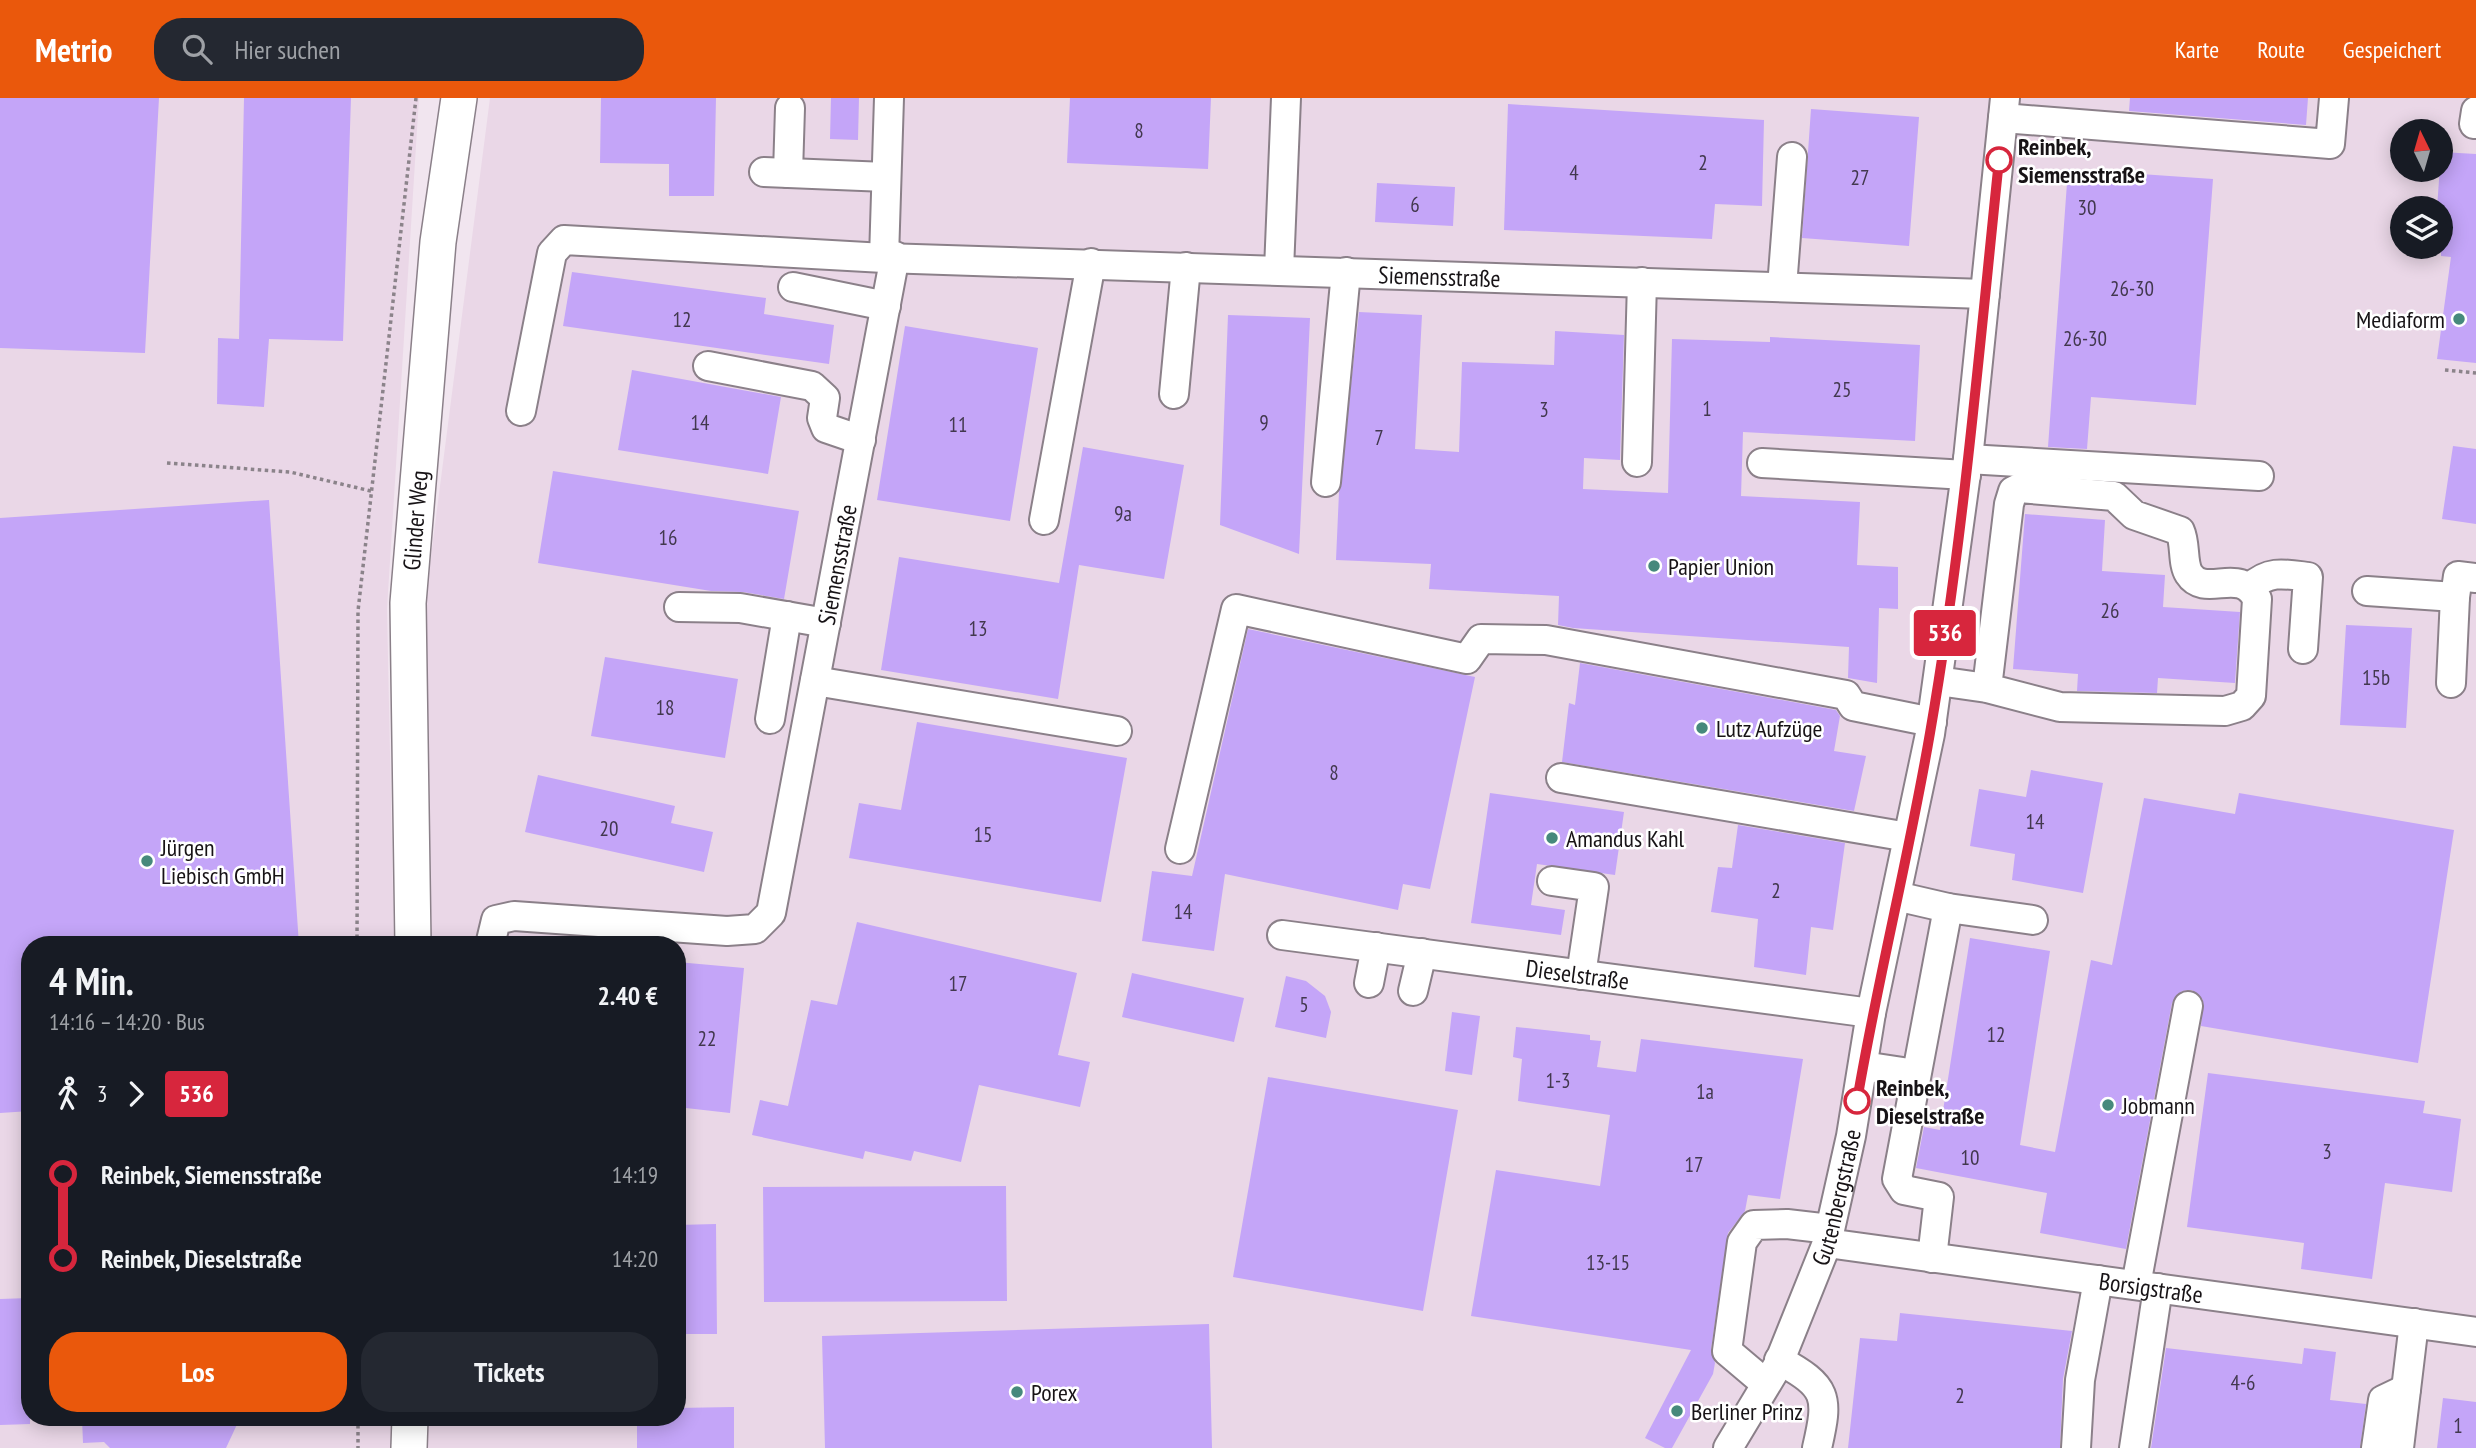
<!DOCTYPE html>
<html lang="de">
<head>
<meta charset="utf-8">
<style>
	:root { --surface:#171b24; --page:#242831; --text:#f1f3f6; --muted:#9ea1a6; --accent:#ea580c }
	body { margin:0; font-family:"PT Sans Narrow",sans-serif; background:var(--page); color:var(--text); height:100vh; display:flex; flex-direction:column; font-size:26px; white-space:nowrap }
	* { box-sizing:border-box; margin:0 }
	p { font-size:23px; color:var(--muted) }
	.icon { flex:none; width:38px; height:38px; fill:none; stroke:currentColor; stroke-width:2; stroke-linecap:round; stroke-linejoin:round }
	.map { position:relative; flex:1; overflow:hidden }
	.panel { position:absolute; left:21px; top:838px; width:665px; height:490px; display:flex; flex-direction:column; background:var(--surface); border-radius:28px; box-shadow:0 4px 18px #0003 }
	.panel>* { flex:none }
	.badge { padding:0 14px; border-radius:5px; font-size:24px; line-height:46px }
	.needle { width:46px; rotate:355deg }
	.fabs { position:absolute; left:2390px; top:21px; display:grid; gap:14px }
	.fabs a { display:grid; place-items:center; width:63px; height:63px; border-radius:50%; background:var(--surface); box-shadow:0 4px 18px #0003; font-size:35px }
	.map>.badge { position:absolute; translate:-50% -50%; box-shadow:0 0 0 4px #fff }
	.legs { display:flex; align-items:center; gap:10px; height:77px; padding:0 28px; font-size:23px }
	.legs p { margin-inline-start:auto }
	.overview { display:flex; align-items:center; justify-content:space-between; height:119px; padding:0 28px }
	h1 { font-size:38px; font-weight:600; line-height:52px }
	.cta { display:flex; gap:14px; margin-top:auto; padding:14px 28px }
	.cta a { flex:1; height:80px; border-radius:28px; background:var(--accent); color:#fff; font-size:28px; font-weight:600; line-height:80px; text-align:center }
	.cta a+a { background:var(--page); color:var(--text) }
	ul { padding:0 28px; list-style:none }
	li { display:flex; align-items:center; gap:24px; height:84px; font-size:26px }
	li i { display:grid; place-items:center; width:10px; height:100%; margin:0 9px; background:currentColor }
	li i::after { content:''; width:18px; height:18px; margin:-9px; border:5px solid; border-radius:50%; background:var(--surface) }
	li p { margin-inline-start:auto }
	li:first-child i { background:linear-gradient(#0000 50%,currentColor 0) }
	li:last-child i { background:linear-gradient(currentColor 50%,#0000 0) }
	header { display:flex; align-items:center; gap:42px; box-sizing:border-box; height:98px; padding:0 35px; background:var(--accent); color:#fff }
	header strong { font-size:33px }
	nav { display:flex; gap:38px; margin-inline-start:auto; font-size:24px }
	.search { width:490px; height:63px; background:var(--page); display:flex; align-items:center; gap:18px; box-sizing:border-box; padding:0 24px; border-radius:28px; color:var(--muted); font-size:26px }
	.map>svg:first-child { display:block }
</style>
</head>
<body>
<header>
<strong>Metrio</strong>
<div class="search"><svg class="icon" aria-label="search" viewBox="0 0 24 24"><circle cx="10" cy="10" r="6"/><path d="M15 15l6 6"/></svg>Hier suchen</div>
<nav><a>Karte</a><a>Route</a><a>Gespeichert</a></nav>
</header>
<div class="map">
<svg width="2476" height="1350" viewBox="0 0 2476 1350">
	<rect width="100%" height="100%" fill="#f1e5ef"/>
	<path fill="#ead7e7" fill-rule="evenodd" d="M0,0H419L387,511L394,847H30V1320H405V1350H0Z
		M490,0H2476V1350H423L425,1320H677V847H424L422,528ZM2403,33H2441V72H2403ZM2403,110H2441V149H2403Z"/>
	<path fill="#c4a5f8" d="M0,0H159L145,255L0,250Z
		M244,0H351L343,243L269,241L264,309L217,306L218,240L239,241Z
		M601,0H716L714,98H669V66L600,65Z
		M831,0H859L858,42L830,41Z
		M1070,0H1211L1208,71L1067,65Z
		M2130,0H2308L2306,27L2129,13Z
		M1508,6L1764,22L1762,108L1715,106L1712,141L1504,132Z
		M1811,11L1919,19L1909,148L1802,140Z
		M2441,54L2476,56V265L2437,261L2451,159L2441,158V110H2437Z
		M2068,71L2213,81L2196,307L2091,299L2087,351L2048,349Z
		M1377,85L1455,89L1453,128L1375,124Z
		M572,174L766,200L764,216L834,227L829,266L563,228Z
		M1359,214L1422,217L1415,351L1459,354L1462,264L1554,267L1555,233L1624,237L1620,362L1584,360L1583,391L1668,395L1672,241L1770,244V239L1920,247L1915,343L1743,334L1741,398L1860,404L1857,467L1898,469V511L1879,510L1877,585L1848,580L1849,549L1573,530L1558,527L1559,498L1429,491L1431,466L1336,462L1339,394Z
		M1228,217L1310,220L1299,456L1220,427Z
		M905,228L1038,250L1010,423L877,402Z
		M632,272L781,299L768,376L618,352Z
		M2453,348L2476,351V426L2442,421Z
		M1083,349L1184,367L1164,481L1079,467L1058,601L881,572L899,459L1059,485Z
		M553,373L799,413L784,501L743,494L711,493L538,465Z
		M269,402L299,847H30V1013L0,1015V420Z
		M2025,416L2105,422L2102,473L2165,477L2163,509L2240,514L2235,585L2158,580L2157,595L2077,593L2078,576L2013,571Z
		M2346,527L2412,530L2406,630L2340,627Z
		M1248,531L1475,579L1430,791L1403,786L1398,812L1225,776L1214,853L1142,843L1152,773L1192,778Z
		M605,559L738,581L725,660L591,638Z
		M1580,565L1836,612L1840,618L1834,653L1866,658L1854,713L1562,664L1569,605L1575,607Z
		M917,624L1127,660L1101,804L849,760L859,705L901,712Z
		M2031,672L2103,685L2083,795L2012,782L2015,756L1970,748L1979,691L2026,699Z
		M538,677L675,708L671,725L713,734L704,774L525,734Z
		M1490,695L1624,714L1615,777L1537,766L1531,807L1565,812L1561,837L1471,825Z
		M2239,695L2454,732L2418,965L2201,928L2203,902L2192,892L2182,893L2172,905L2126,1151L2040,1135L2047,1095L1916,1070L1924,1029L1940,1032L1970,840L2050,853L2020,1047L2055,1054L2091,862L2112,867L2144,700L2235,716Z
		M1738,727L1845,745L1833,832L1811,829L1806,877L1754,869L1758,821L1711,814L1718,769L1732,770Z
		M857,824L1077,875L1058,957L1090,964L1080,1009L979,987L961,1064L914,1053L911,1063L865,1053L863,1061L752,1037L760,1002L788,1008L811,902L837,907Z
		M677,864L744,870L730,1015L677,1009Z
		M1132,875L1244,900L1234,944L1122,919Z
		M1286,878L1306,883L1325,898L1331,914L1326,940L1275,929Z
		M1452,914L1480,918L1472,977L1445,973Z
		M1516,929L1590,937V942L1601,943L1597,969L1636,974L1641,941L1803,961L1780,1101L1748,1097L1745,1113L1728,1135L1711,1251L1715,1265L1713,1276L1672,1350H1665L1645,1340L1691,1252L1471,1218L1496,1072L1600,1088L1610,1017L1518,1003L1522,961L1513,959Z
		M2208,975L2425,1003L2423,1015L2461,1021L2452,1094L2385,1085L2372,1181L2301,1171L2304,1145L2187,1129Z
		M1268,979L1458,1012L1423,1213L1233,1179Z
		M1006,1088L1007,1203L764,1204L763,1089Z
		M716,1126L717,1236H677V1127Z
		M30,1200V1326L0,1327V1201Z
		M1900,1215L2072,1233L2063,1281L2060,1350H1848L1860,1240L1897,1243Z
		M1209,1226L1212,1350H825L822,1238Z
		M2166,1250L2302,1266L2304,1250L2336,1254L2330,1302L2366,1306L2360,1350H2151Z
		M2443,1300L2476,1304V1350H2437Z
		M734,1309V1350H637V1320H677V1310Z
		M82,1320H240L226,1350H110L104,1344L83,1345Z"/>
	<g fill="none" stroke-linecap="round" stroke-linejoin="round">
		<defs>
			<g id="minor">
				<path d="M2003,20L2330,46L2334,0"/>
				<path d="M2474,26L2476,13"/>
				<path d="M764,74L886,79"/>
				<path d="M788,75L790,10"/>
				<path d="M884,160L889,0"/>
				<path d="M1279,172L1286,0"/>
				<path d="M793,189L886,208"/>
				<path d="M1782,189L1792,59"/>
				<path d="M708,268L812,288L825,300L822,320L826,330L861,342"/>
				<path d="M1174,296L1186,169"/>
				<path id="s1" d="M521,313L552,155L564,142L884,160L1985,196"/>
				<path d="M1968,361L2259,378"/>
				<path d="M1637,364L1642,184"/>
				<path d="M1762,365L1966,377"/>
				<path d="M1326,384L1346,174"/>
				<path d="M1044,422L1091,165"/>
				<path d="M2251,489C2269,472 2285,476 2308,479L2303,551"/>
				<path d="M2367,493L2455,499L2458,478L2476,480"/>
				<path d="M679,509L740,510L826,525"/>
				<path d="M815,583L1117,633"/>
				<path d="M1938,583L1987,590L2060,609L2225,613L2242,608L2251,598L2257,501C2241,467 2205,501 2189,476C2182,465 2186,446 2180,433L2134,417L2114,398L2019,390L2013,393L2009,406L1987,590"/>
				<path d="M2451,585L2455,499"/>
				<path d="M770,621L787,518"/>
				<path d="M1561,680L1908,739"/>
				<path d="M1180,751L1236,511L1467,561L1481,541L1546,542L1846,597L1853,608L1932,624"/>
				<path d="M1552,783L1594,789L1581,877"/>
				<path d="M1896,798L1948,810"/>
				<path id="s2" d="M1282,837L1871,915"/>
				<path id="s3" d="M490,847L496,822L514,818L727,833L755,831L771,815L895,158"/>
				<path d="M1369,885L1376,849"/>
				<path d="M1413,893L1422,855"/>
				<path d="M1863,968L1916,976"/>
				<path id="s4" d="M1827,1145L2476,1234"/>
				<path d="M1932,1160L1939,1099L1904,1092L1897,1081L1948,810L2033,822"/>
				<path d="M2136,1187L2188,908"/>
				<path d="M1779,1262C1828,1289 1829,1298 1817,1350"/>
				<path d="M1766,1286L1727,1253L1742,1144L1754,1127L1787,1126L1830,1131"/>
				<path id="s5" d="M1728,1350L1778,1267L1827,1145L1851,1038L1871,915L1930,636L1968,361L2005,0"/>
				<path d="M2076,1350L2080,1282L2098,1182"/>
				<path d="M2134,1350L2158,1190"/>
				<path d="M2376,1350L2383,1302L2406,1291"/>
				<path d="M2399,1350L2414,1225"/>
			</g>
			<g id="major">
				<path id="s6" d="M413,847L408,505L438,144L459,0"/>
				<path d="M409,1350L410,1320"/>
			</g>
		</defs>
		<use href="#minor" stroke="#8b8089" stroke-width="32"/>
		<use href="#major" stroke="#8b8089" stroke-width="38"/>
		<path stroke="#8b838a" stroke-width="3.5" stroke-dasharray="3.5 3.5" stroke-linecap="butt" d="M2445,272L2476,275
			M167,365L290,374L371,393
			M357,847L358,513L416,0
			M358,1320V1350"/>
		<use href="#minor" stroke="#fff" stroke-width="28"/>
		<use href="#major" stroke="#fff" stroke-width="35"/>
	</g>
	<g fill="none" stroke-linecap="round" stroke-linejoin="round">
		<defs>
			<path id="line-1" d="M1857,1003C1878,879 1909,758 1930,635C1963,445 1979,253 1999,62"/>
		</defs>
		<use href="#line-1" stroke="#fff" stroke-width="16"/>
		<use href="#line-1" stroke="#d7263d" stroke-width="10"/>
	</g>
	<g fill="#fff" stroke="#d7263d" stroke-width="3.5">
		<circle cx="1999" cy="62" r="12"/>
		<circle cx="1857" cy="1003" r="12"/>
	</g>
	<g fill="#46897c" stroke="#fff" stroke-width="2.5">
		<circle cx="2459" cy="221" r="7"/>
		<circle cx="1654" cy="468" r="7"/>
		<circle cx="1702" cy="630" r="7"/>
		<circle cx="1552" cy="740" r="7"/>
		<circle cx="147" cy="763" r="7"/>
		<circle cx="2108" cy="1007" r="7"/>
		<circle cx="1017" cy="1294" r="7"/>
		<circle cx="1677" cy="1313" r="7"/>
	</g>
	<g text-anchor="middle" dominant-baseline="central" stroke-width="5" stroke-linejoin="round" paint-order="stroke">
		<g font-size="21" fill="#42384e">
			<text x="1139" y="32">8</text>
			<text x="1703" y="64">2</text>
			<text x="1574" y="74">4</text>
			<text x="1860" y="79">27</text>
			<text x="1415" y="106">6</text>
			<text x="2087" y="109">30</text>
			<text x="2132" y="190">26-30</text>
			<text x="682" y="221">12</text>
			<text x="2085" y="240">26-30</text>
			<text x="1842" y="291">25</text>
			<text x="1707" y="310">1</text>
			<text x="1544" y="311">3</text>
			<text x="700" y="324">14</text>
			<text x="1264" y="324">9</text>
			<text x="958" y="326">11</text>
			<text x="1379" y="339">7</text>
			<text x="1123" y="415">9a</text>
			<text x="668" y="439">16</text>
			<text x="2110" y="512">26</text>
			<text x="978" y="530">13</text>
			<text x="2376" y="579">15b</text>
			<text x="665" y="609">18</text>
			<text x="1334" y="674">8</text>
			<text x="2035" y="723">14</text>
			<text x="609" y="730">20</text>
			<text x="983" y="736">15</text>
			<text x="1776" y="792">2</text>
			<text x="1183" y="813">14</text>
			<text x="958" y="885">17</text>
			<text x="1304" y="906">5</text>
			<text x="1996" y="936">12</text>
			<text x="707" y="940">22</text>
			<text x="1558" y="982">1-3</text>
			<text x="1705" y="993">1a</text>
			<text x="2327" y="1053">3</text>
			<text x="1970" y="1059">10</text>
			<text x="1694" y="1066">17</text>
			<text x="1608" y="1164">13-15</text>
			<text x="2243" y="1284">4-6</text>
			<text x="1960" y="1297">2</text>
			<text x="2458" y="1327">1</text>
		</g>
		<g font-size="24" font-weight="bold" fill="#171316" stroke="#fff" text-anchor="start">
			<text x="2018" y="48">Reinbek,<tspan x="2018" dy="28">Siemensstraße</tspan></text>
			<text x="1876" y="989">Reinbek,<tspan x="1876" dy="28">Dieselstraße</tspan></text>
		</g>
		<g font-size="24" fill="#171316" stroke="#fff">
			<text stroke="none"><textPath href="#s1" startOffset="1055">Siemensstraße</textPath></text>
			<text stroke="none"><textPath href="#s6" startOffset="425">Glinder Weg</textPath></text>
			<text stroke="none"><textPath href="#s3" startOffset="663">Siemensstraße</textPath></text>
			<text stroke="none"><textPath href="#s2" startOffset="298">Dieselstraße</textPath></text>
			<text stroke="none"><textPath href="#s5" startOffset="275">Gutenbergstraße</textPath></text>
			<text stroke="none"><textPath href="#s4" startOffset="327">Borsigstraße</textPath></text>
		</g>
		<g font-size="24" fill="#171316" stroke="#fff" text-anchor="start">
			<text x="2445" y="221" text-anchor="end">Mediaform</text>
			<text x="1668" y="468">Papier Union</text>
			<text x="1716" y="630">Lutz Aufzüge</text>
			<text x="1566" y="740">Amandus Kahl</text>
			<text x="161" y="749">Jürgen<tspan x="161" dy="28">Liebisch GmbH</tspan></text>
			<text x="2122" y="1007">Jobmann</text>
			<text x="1031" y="1294">Porex</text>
			<text x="1691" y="1313">Berliner Prinz</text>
		</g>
	</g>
</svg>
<div class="fabs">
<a><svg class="needle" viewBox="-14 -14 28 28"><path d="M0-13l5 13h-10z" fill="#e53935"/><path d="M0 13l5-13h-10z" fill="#9ea1a6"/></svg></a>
<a><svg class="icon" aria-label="layers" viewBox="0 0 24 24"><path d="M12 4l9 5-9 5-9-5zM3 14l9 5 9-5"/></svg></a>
</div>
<b class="badge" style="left:1945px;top:535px;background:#d7263d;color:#fff">536</b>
<section class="panel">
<div class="overview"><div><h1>4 Min.</h1><p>14:16 – 14:20 · Bus</p></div><b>2.40 €</b></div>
<div class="legs"><svg class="icon" aria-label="walk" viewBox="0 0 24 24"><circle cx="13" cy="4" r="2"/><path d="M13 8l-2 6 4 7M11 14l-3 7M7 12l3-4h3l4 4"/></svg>3<svg class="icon" aria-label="forward" viewBox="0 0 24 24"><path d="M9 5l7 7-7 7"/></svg><b class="badge" style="background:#d7263d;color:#fff">536</b></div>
<ul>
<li><i style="color:#d7263d"></i><b>Reinbek, Siemensstraße</b><p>14:19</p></li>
<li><i style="color:#d7263d"></i><b>Reinbek, Dieselstraße</b><p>14:20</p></li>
</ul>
<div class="cta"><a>Los</a><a>Tickets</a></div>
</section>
</div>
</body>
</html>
